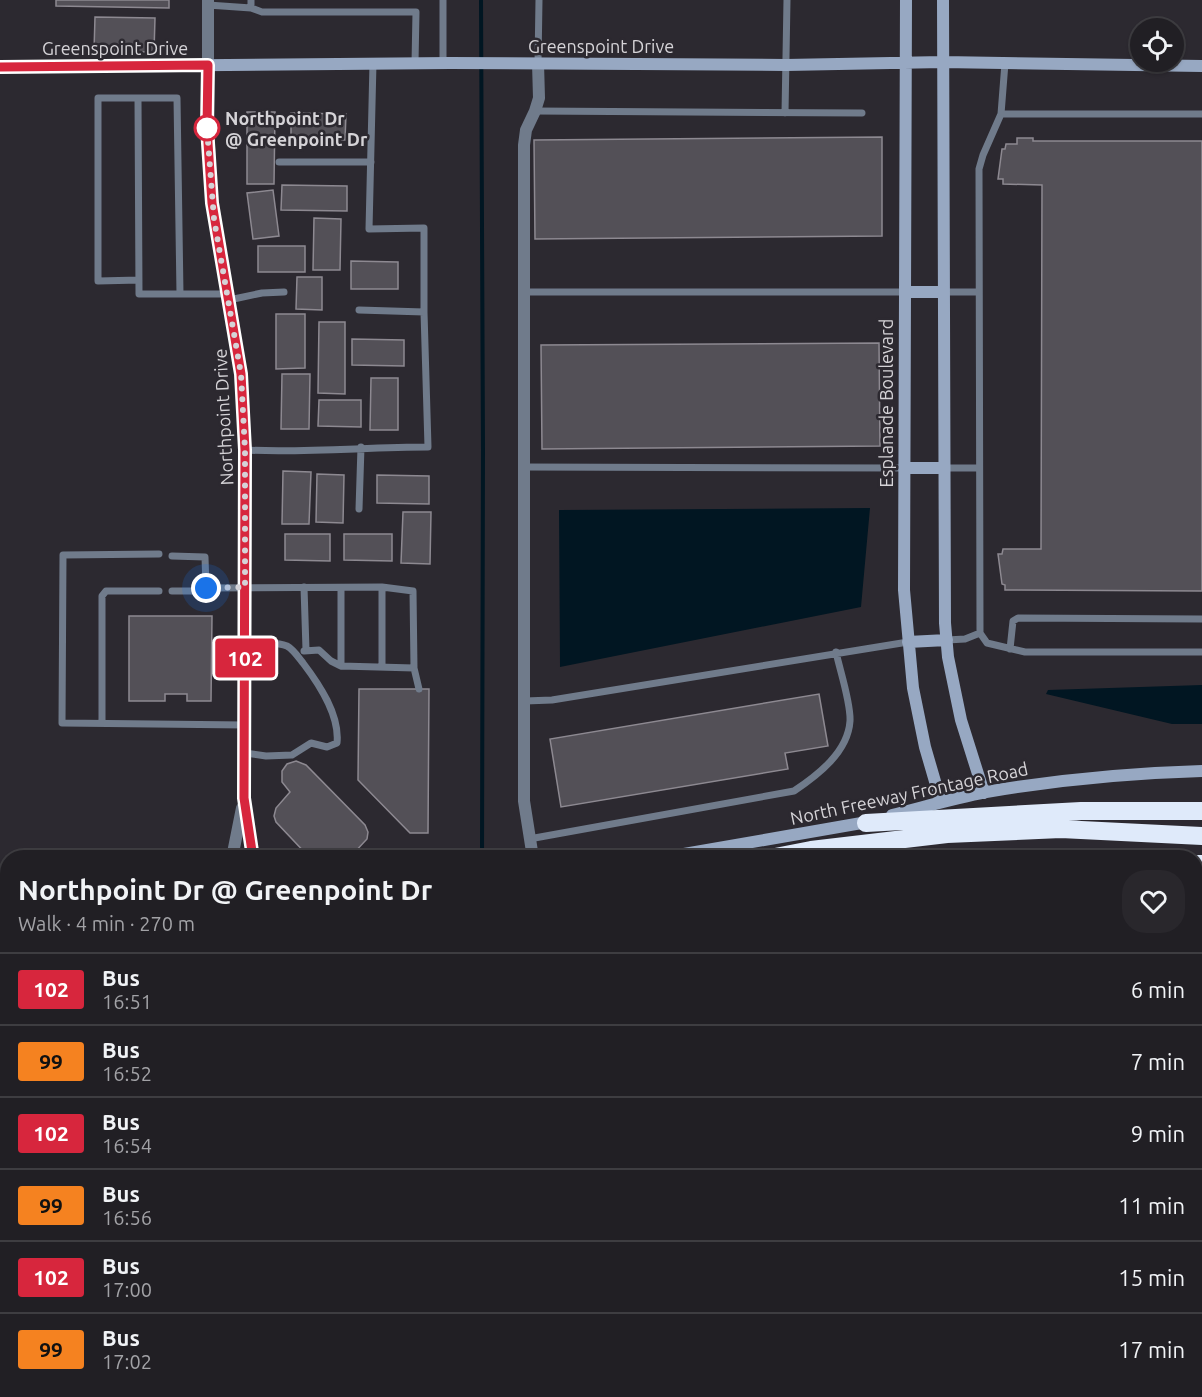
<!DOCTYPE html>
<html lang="en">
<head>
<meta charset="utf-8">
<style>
	:root { --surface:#211f24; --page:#29272c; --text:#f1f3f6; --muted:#a2a2a6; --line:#3e3d41 }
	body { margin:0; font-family:Ubuntu,sans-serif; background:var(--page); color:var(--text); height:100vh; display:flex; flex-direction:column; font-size:22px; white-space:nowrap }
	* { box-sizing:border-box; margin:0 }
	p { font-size:20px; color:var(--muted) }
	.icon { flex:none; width:33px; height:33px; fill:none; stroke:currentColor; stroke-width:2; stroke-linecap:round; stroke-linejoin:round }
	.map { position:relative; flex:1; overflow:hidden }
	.side { position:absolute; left:0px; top:850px; width:1203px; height:548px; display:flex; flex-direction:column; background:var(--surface); border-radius:24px 24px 0 0; box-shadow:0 2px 4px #0004,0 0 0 2px var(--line) }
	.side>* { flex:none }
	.badge { padding:0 12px; border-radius:4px; font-size:21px; line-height:39px }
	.fabs { position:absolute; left:1130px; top:18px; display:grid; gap:12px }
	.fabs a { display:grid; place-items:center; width:54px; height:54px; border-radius:50%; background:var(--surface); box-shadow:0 2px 4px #0004,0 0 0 2px var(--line); font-size:30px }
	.you { position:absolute; width:30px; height:30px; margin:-15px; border:4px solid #fff; border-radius:50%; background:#1a73e8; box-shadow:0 0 0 9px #1a73e833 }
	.map>.badge { position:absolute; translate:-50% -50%; box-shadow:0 0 0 3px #fff }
	.round { display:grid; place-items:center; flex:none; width:63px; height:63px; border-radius:24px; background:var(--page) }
	.overview { display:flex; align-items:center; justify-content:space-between; height:102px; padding:0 18px }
	h1 { font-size:28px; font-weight:600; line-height:45px }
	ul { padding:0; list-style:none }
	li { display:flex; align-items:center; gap:18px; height:72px; padding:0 18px; border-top:2px solid var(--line) }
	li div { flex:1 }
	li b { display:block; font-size:22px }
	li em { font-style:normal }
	li .badge { min-width:66px; font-weight:700; text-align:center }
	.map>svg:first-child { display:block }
</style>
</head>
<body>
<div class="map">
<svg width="1202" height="1397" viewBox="0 0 1202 1397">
	<rect width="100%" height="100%" fill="#2c2930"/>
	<path fill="#011622" d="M870,508L861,607L560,667L559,510Z
		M1202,685V724H1172L1046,694L1048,690Z"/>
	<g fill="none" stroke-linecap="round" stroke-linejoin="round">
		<path stroke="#011622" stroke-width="4" d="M481,0L483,449L482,858
			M487,1390L488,1397"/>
	</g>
	<path fill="#535057" stroke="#8d8991" stroke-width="1.5" d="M56,0H169V8L56,6Z
		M95,17L155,18L154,52L94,51Z
		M247,112H275L274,184H247Z
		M291,113L346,114L345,140L291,139Z
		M882,137V236L535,239L534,140Z
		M1017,138H1033V141H1202V591L1005,590V585L1002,584L998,554H1002L1003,549H1041L1042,185L1003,184V179H998L1002,149H1005L1006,144H1017Z
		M282,185L347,186V211L281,210Z
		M273,190L279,236L253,239L247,193Z
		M314,218L341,219L340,270H313Z
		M258,246H305V272H258Z
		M351,261L398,262V289H351Z
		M297,277H322V310L296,309Z
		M276,314H305V368L276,369Z
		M319,322H345V394L318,393Z
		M352,339L404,340V366L352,365Z
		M879,343L880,446L542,449L541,345Z
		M282,374H310L309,429H281Z
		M371,378H398V430H370Z
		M319,400H361V427L318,426Z
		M283,471L311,472L309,524H282Z
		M317,474L344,475L343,523L316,522Z
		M377,475L429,476V504L377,503Z
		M403,512H431L430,564L401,563Z
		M285,534H330V561L285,560Z
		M344,534H392V561L344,560Z
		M129,616H212L211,701H187V694H165V701H129Z
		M359,689H429L428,833H410L358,780Z
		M819,694L828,746L785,753L788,769L561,807L550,739Z
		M296,761L306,765L365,825L368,832L367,839L352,855L354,858H310L276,822L274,816L276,808L290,792L282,782V771L287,764Z
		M1202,1012V1081H1196V1013Z
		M1196,1286H1202V1311H1196Z
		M1202,1317V1381L1196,1382V1318Z
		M1202,1388V1397H1170L1169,1393L1196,1390V1389Z
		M168,1390H185V1397H168Z
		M200,1390H217V1397H200Z
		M232,1390H249V1397H232Z
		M263,1390H281L280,1397H263Z
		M295,1390H312V1397H295Z
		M914,1390H941L942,1393L925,1397H916Z
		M1036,1390H1043L1045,1397H1019Z
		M1092,1390H1122L1125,1397H1094Z
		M1137,1390H1167L1152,1397H1139Z"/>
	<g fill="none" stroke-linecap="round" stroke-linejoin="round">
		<path stroke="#707b8b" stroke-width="7" d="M251,0V8L262,12H416L415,63
			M443,0V63
			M208,5L251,8
			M538,63L539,0
			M1005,63L1001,114L983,155L979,169L980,633L987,643L1025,652H1202
			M138,98H98V281L139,280
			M535,111L862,113
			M785,113L787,0
			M1001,114H1202
			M279,162H371
			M524,292H905
			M943,292H979
			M180,294L177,98H138L139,294H228
			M229,300L262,293L284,292
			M359,310L424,312
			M245,450C305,453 368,447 428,447L424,312V228L369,229L373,63
			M524,467L904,468
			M943,468H979
			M359,509L361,447
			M159,554L63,555L62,723L245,725
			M172,556L205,557L206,588L382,587L413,591L414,668L419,689
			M304,587L306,650
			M341,588V666L414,668
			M172,591H200L206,588
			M947,640L965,639L980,633
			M1010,649L1013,621L1018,618L1202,619
			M304,651L319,650L331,661L341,666
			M382,667V587
			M525,701L552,700L908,642
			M102,723V596L106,591H159
			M245,753L266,756L292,755L311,743L327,747L337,743C340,715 319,684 303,663C299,658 293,649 287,646C275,641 257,644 245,645
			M529,839L794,791C818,775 848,752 850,721C851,703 840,671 836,652
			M1196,1261H1202
			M54,1390V1397
			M1065,1390L1068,1397
			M145,1397V1390
			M444,1397V1390
			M948,1397L962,1390"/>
		<path stroke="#707b8b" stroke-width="12" d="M208,0V128L212,203L241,374L245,450L244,798L253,858
			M232,858L242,808
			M533,858L524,801V145L526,130L535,111L539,98L538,63
			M894,1390L897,1397"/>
		<path stroke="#97a8c2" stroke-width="12" d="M906,0L904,590L913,688L925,747L941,802
			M943,0L945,623L948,657L961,720L984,793
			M0,67L450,63L786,65L943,62L1202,66
			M905,292H943
			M904,468H943
			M908,642L947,640
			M892,815C924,807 955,798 986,792C1056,780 1131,773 1202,771
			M661,858L873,821
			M0,923L8,926
			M1196,980H1202
			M0,1000L8,996
			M0,1237L8,1235"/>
		<path stroke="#dfeafa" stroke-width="18" d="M866,823L1081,811H1202
			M770,858L811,850L947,834L1061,829L1202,836
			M1196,864H1202
			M1196,894H1202
			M1196,924L1202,923
			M0,968L8,972
			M0,1045L8,1041
			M0,1080L8,1082
			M0,1105L8,1103
			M0,1139L8,1137
			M0,1176L8,1173
			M0,1226L8,1223
			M0,1254L8,1250"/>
	</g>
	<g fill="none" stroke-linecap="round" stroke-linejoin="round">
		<defs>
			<path id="line" d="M0,67L208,65L207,128L212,203L241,374L245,450L244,798L253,858"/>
		</defs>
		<use href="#line" stroke="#fff" stroke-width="14"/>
		<use href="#line" stroke="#d7263d" stroke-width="9"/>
		<path stroke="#d5d3d7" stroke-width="6" stroke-dasharray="0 10.8" d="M206,588L245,587V450L241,374L214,219L207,128"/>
	</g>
	<circle fill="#fff" stroke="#d7263d" stroke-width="3" cx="207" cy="128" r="12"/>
	<g text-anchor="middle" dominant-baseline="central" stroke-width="5" stroke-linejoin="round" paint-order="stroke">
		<g font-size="18" fill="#d5d3d7" stroke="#2c2930">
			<text x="601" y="46">Greenspoint Drive</text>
			<text x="115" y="48">Greenspoint Drive</text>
			<text transform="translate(886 403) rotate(-90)">Esplanade Boulevard</text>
			<text transform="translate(223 417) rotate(-93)">Northpoint Drive</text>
			<text transform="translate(909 793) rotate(-12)">North Freeway Frontage Road</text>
		</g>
		<g font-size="18" font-weight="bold" fill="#d5d3d7" stroke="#2c2930" text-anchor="start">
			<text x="225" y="118">Northpoint Dr<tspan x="225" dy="21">@ Greenpoint Dr</tspan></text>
		</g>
	</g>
</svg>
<div class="fabs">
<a><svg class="icon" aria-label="locate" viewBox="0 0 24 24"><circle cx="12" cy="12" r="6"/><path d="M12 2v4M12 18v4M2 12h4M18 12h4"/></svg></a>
</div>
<div class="you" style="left:206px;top:588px"></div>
<b class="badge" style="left:245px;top:658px;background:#d7263d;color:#fff">102</b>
<section class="side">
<div class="overview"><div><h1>Northpoint Dr @ Greenpoint Dr</h1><p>Walk · 4 min · 270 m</p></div><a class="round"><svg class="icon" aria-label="heart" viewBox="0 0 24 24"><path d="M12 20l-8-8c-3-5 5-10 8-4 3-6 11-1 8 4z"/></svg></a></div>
<ul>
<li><span class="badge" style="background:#d7263d;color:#fff">102</span><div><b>Bus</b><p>16:51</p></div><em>6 min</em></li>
<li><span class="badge" style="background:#f58220;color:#111">99</span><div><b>Bus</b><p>16:52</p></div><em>7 min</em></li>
<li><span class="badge" style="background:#d7263d;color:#fff">102</span><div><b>Bus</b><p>16:54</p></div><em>9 min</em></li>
<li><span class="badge" style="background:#f58220;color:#111">99</span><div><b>Bus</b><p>16:56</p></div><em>11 min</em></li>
<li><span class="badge" style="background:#d7263d;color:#fff">102</span><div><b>Bus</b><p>17:00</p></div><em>15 min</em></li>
<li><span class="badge" style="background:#f58220;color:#111">99</span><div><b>Bus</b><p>17:02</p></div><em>17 min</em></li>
</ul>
</section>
</div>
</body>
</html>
